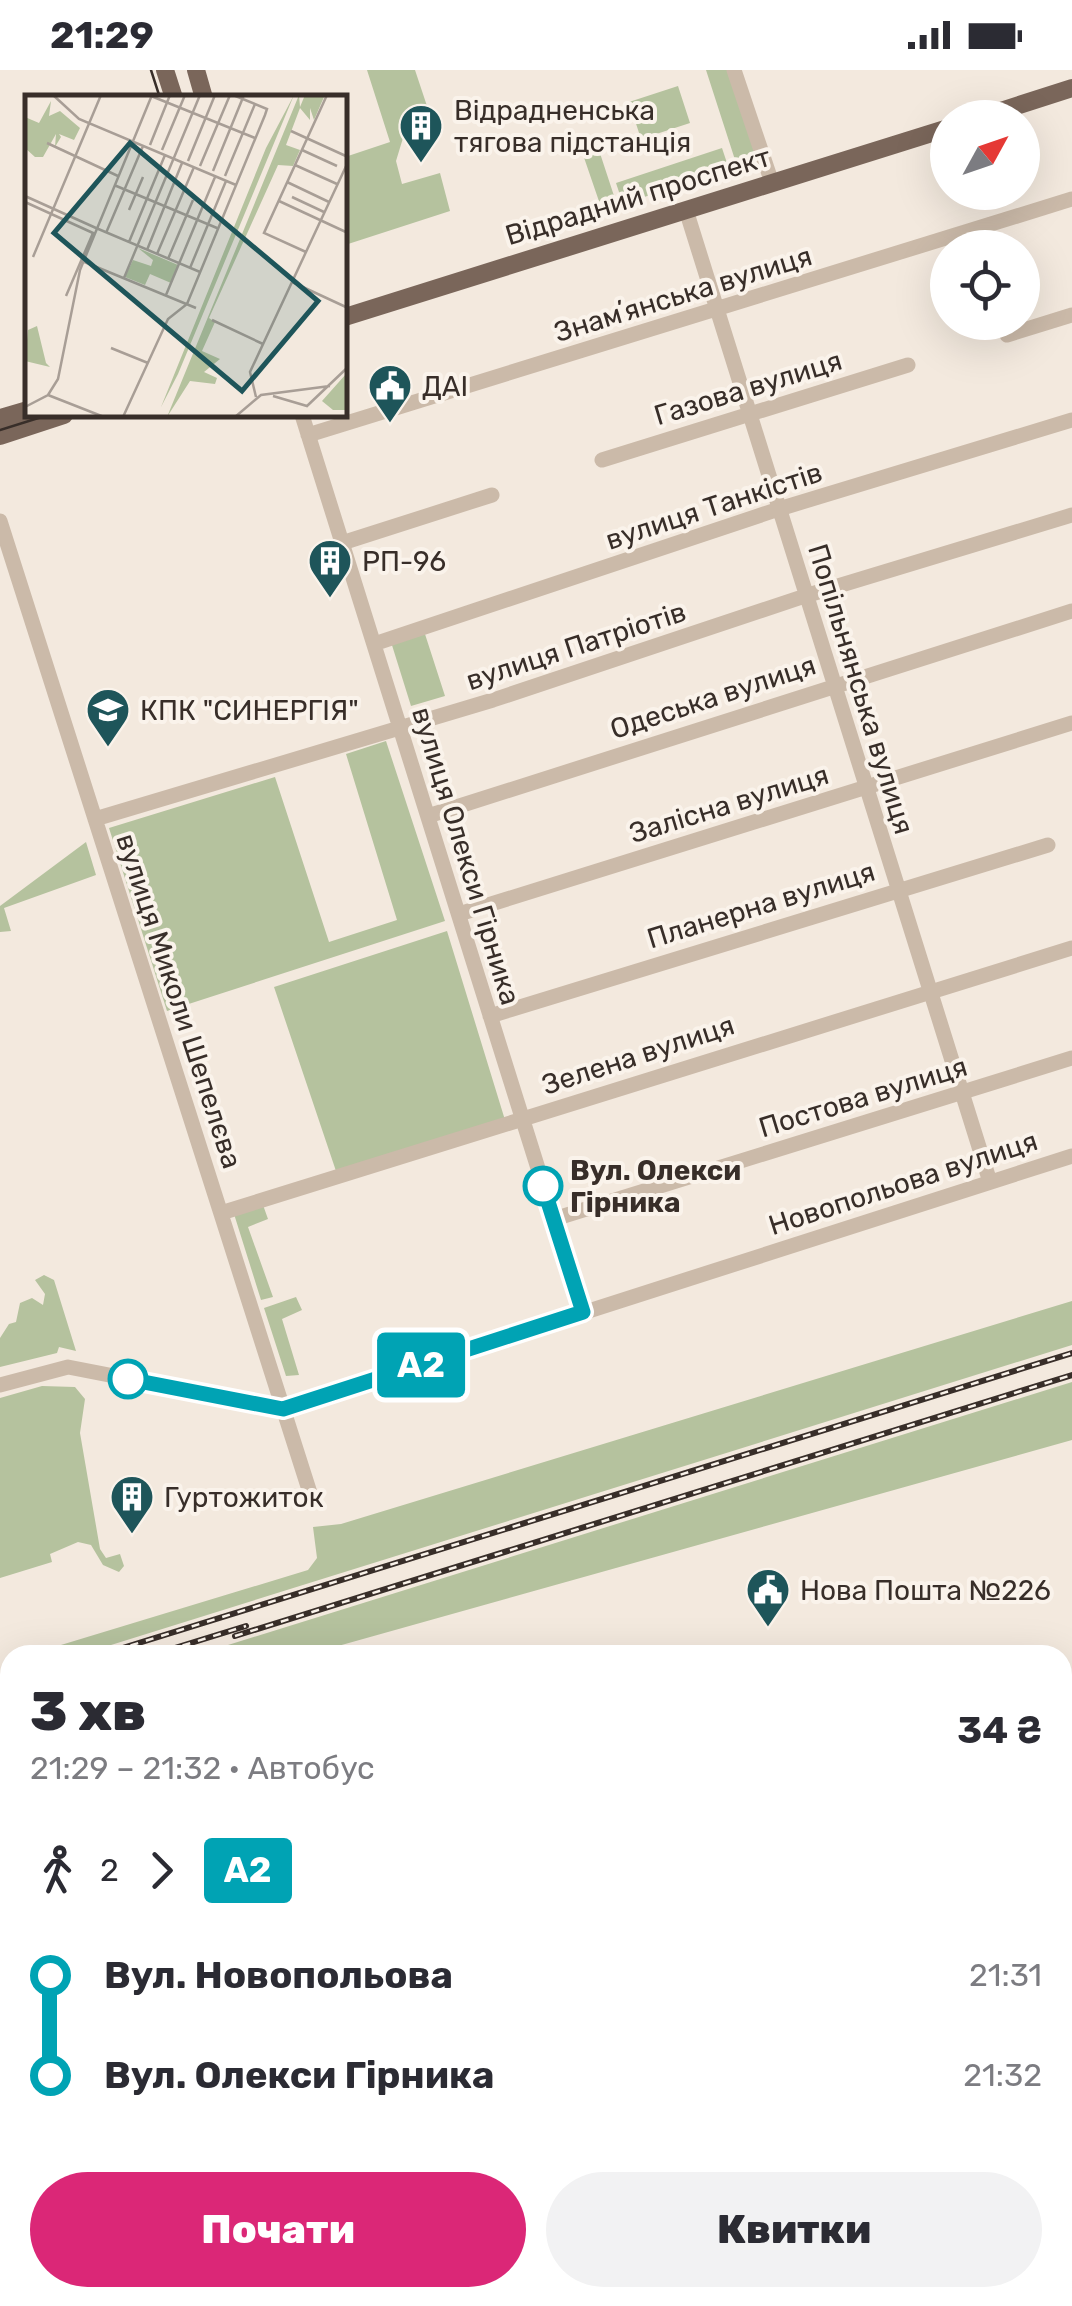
<!DOCTYPE html>
<html lang="uk">
<head>
<meta charset="utf-8">
<style>
	:root { --surface:#fff; --page:#f2f2f3; --text:#2b2b33; --muted:#7c7c81; --accent:#db2777 }
	body { margin:0; font-family:Rubik,sans-serif; background:var(--page); color:var(--text); height:100vh; display:flex; flex-direction:column; font-size:38px; white-space:nowrap }
	* { box-sizing:border-box; margin:0 }
	p { font-size:32px; color:var(--muted) }
	.icon { flex:none; width:55px; height:55px; fill:none; stroke:currentColor; stroke-width:2; stroke-linecap:round; stroke-linejoin:round }
	.map { position:relative; flex:1; overflow:hidden }
	.sheet { position:absolute; left:0px; top:1575px; width:1072px; height:662px; display:flex; flex-direction:column; background:var(--surface); border-radius:30px 30px 0 0; box-shadow:0 10px 40px #0002 }
	.sheet>* { flex:none }
	.badge { padding:0 20px; border-radius:8px; font-size:35px; line-height:65px }
	.needle { width:65px; rotate:50deg }
	.fabs { position:absolute; left:930px; top:30px; display:grid; gap:20px }
	.fabs a { display:grid; place-items:center; width:110px; height:110px; border-radius:50%; background:var(--surface); box-shadow:0 10px 40px #0002; font-size:50px }
	.map>.badge { position:absolute; translate:-50% -50%; box-shadow:0 0 0 5px #fff }
	.legs { display:flex; align-items:center; gap:15px; height:110px; padding:0 30px; font-size:32px }
	.legs p { margin-inline-start:auto }
	.head { display:flex; align-items:center; justify-content:space-between; height:170px; padding:0 30px }
	h1 { font-size:55px; font-weight:800; line-height:75px }
	.cta { display:flex; gap:20px; margin-top:auto; padding:20px 30px }
	.cta a { flex:1; height:115px; border-radius:60px; background:var(--accent); color:#fff; font-size:40px; font-weight:800; line-height:115px; text-align:center }
	.cta a+a { background:var(--page); color:var(--text) }
	ul { padding:0 30px; list-style:none }
	li { display:flex; align-items:center; gap:35px; height:100px; font-size:38px }
	li i { display:grid; place-items:center; width:15px; height:100%; margin:0 12px; background:currentColor }
	li i::after { content:''; width:25px; height:25px; margin:-12px; border:8px solid; border-radius:50%; background:var(--surface) }
	li p { margin-inline-start:auto }
	li:first-child i { background:linear-gradient(#0000 50%,currentColor 0) }
	li:last-child i { background:linear-gradient(currentColor 50%,#0000 0) }
	.status { display:flex; justify-content:space-between; align-items:center; height:70px; padding:0 50px; background:var(--surface); direction:ltr }
	.status svg { height:28px; fill:currentColor }
	.map>svg:first-child { display:block }
</style>
</head>
<body>
<div class="status"><b>21:29</b><svg viewBox="0 0 49 12"><path d="M0 12V9h3v3zM5 12V6h3v6zM10 12V3h3v9zM15 12V0h3v12zM26 1h20v11H26zM47 4h2v5h-2z"/></svg></div>
<div class="map">
<svg width="1072" height="2236" viewBox="0 0 1072 2236">
	<rect width="100%" height="100%" fill="#f3e9de"/>
	<path fill="#b5c29e" d="M367,0H415L427,36L419,39L423,62L403,68L396,91L402,114L440,103L450,141L345,175V87L390,72Z
		M706,0H732L760,89L737,96Z
		M678,16L690,53L641,69L629,32Z
		M595,68L617,135L602,140L579,73Z
		M722,78L729,99L623,134L616,113Z
		M424,561L445,626L411,636L391,572Z
		M386,671L445,851L167,941L109,758L275,707L329,872L397,850L346,684Z
		M86,772L96,805L4,838L11,861L0,862V836Z
		M447,861L505,1050L337,1104L274,917Z
		M263,1135L268,1149L248,1157L273,1227L261,1230L234,1144Z
		M44,1205L54,1210L76,1281L59,1277L57,1283L0,1297V1268L9,1254L16,1252L20,1233L32,1228L43,1235L45,1224L35,1210Z
		M296,1227L302,1240L282,1249L299,1305L286,1306L264,1238Z
		M1072,1231V1275L79,1585H28L308,1500L317,1488L313,1457L341,1454Z
		M1072,1312V1370L306,1585H196Z
		M42,1316L75,1317L85,1329L80,1363L100,1479L106,1488L120,1484L124,1496L119,1502L103,1495L91,1475L78,1472L50,1484L52,1492L0,1508V1328Z
		M10,1643V1906L0,1867V1646Z"/>
	<g fill="none" stroke-linecap="round" stroke-linejoin="round">
		<path stroke="#cbbaa9" stroke-width="15" d="M734,0L772,113
			M686,140L990,1112
			M1007,265L1072,245
			M302,345L583,1242
			M308,365L1072,129
			M602,390L908,295
			M0,451L311,1426
			M342,473L492,425
			M374,574L779,439L1072,350
			M428,746L1072,541
			M95,749L493,630L805,526L1072,445
			M459,844L1072,653
			M490,946L1048,775
			M221,1143L1072,878
			M554,1149L1072,988
			M0,1315L68,1297L283,1339L1072,1086
			M1062,1943L1072,1941
			M1062,1988L1072,2023
			M105,2236L111,2228"/>
		<path stroke="#7a665a" stroke-width="18" d="M165,0L174,28
			M196,0L204,28
			M979,48L1072,18
			M345,247L948,58
			M0,348L28,340
			M0,366L64,345"/>
		<path stroke="#382e29" stroke-width="2.5" d="M151,0L160,28
			M0,360L48,345"/>
		<defs>
			<path id="rail" d="M235,1566L1072,1305
				M100,1585L1072,1283
				M152,1585L246,1556
				M0,1616L10,1612
				M0,1639L10,1636"/>
		</defs>
		<use href="#rail" stroke="#382e29" stroke-width="6"/>
		<use href="#rail" stroke="#faf3eb" stroke-width="2.5" stroke-dasharray="8" stroke-linecap="butt"/>
	</g>
	<g fill="none" stroke-linecap="round" stroke-linejoin="round">
		<defs>
			<path id="line-1" d="M128,1309L283,1339L583,1242L543,1116"/>
		</defs>
		<use href="#line-1" stroke="#fff" stroke-width="22"/>
		<use href="#line-1" stroke="#00a3b4" stroke-width="15"/>
	</g>
	<defs>
		<symbol id="building-pin" viewBox="-11 -11 22 30"><path d="M0 17L-7.5 6A9.5 9.5 0 1 1 7.5 6Z" fill="#1e555a" stroke="#faf3eb"/><path d="M-4-6H4V6H1V3H-1V6H-4ZM-2.5-4.3h1.7v1.8h-1.7ZM.8-4.3h1.7v1.8H.8ZM-2.5-1h1.7V.8h-1.7ZM.8-1h1.7V.8H.8Z" fill="#fff"/></symbol>
		<symbol id="civic-pin" viewBox="-11 -11 22 30"><path d="M0 17L-7.5 6A9.5 9.5 0 1 1 7.5 6Z" fill="#1e555a" stroke="#faf3eb"/><path d="M-.6-6.5H3V-4.5H.6V-3L4-1V1h2V6H-6V1h2V-1L-.6-3ZM-1.2 2.5V6h2.4V2.5Z" fill="#fff"/></symbol>
		<symbol id="university-pin" viewBox="-11 -11 22 30"><path d="M0 17L-7.5 6A9.5 9.5 0 1 1 7.5 6Z" fill="#1e555a" stroke="#faf3eb"/><path d="M0-5L7-2L0 1L-7-2ZM-4 1L0 2.5L4 1V4Q0 6-4 4Z" fill="#fff"/></symbol>
	</defs>
	<g fill-rule="evenodd">
		<use href="#building-pin" x="396" y="31" width="50" height="68"/>
		<use href="#civic-pin" x="365" y="291" width="50" height="68"/>
		<use href="#building-pin" x="305" y="466" width="50" height="68"/>
		<use href="#university-pin" x="83" y="615" width="50" height="68"/>
		<use href="#building-pin" x="107" y="1402" width="50" height="68"/>
		<use href="#civic-pin" x="743" y="1495" width="50" height="68"/>
	</g>
	<g fill="#fff" stroke="#00a3b4" stroke-width="5">
		<circle cx="543" cy="1116" r="18"/>
		<circle cx="128" cy="1309" r="18"/>
	</g>
	<g text-anchor="middle" dominant-baseline="central" stroke-width="8" stroke-linejoin="round" paint-order="stroke">
		<g font-size="28" fill="#382e29" stroke="#faf3eb" text-anchor="start">
			<text x="454" y="40">Відрадненська<tspan x="454" dy="32">тягова підстанція</tspan></text>
			<text x="422" y="316">ДАІ</text>
			<text x="362" y="491">РП-96</text>
			<text x="140" y="640">КПК "СИНЕРГІЯ"</text>
			<text x="164" y="1427">Гуртожиток</text>
			<text x="800" y="1520">Нова Пошта №226</text>
		</g>
		<g font-size="28" fill="#382e29" stroke="#faf3eb">
			<text transform="translate(638 126) rotate(-17)">Відрадний проспект</text>
			<text transform="translate(683 224) rotate(-17)">Знамʼянська вулиця</text>
			<text transform="translate(748 318) rotate(-17)">Газова вулиця</text>
			<text transform="translate(714 436) rotate(-18)">вулиця Танкістів</text>
			<text transform="translate(576 576) rotate(-18)">вулиця Патріотів</text>
			<text transform="translate(861 619) rotate(73)">Попільнянська вулиця</text>
			<text transform="translate(713 627) rotate(-18)">Одеська вулиця</text>
			<text transform="translate(729 734) rotate(-17)">Залісна вулиця</text>
			<text transform="translate(466 786) rotate(73)">вулиця Олекси Гірника</text>
			<text transform="translate(761 835) rotate(-17)">Планерна вулиця</text>
			<text transform="translate(179 931) rotate(72)">вулиця Миколи Шепелєва</text>
			<text transform="translate(638 985) rotate(-18)">Зелена вулиця</text>
			<text transform="translate(863 1027) rotate(-17)">Постова вулиця</text>
			<text transform="translate(903 1113) rotate(-18)">Новопольова вулиця</text>
		</g>
		<g font-size="28" font-weight="bold" fill="#382e29" stroke="#faf3eb" text-anchor="start">
			<text x="570" y="1100">Вул. Олекси<tspan x="570" dy="32">Гірника</tspan></text>
		</g>
	</g>
	<g transform="translate(25 25)">
		<rect width="322" height="322" fill="#f3e9de"/>
		<path d="M269,0L153,279L136,312L241,53ZM274,0L275,12L280,0L299,2L289,25L285,13V25L275,13L261,50L275,55L268,71L253,70L184,223L190,227L177,256L195,264L179,277L192,283L190,289L165,286L142,322ZM26,6L24,21L35,16L55,33L49,45L34,39L36,42L30,52L31,39L18,62H10L0,53V22L14,28ZM113,153L153,170L146,188L125,179L120,190L100,182L108,165L126,171L128,165ZM12,231L21,268L25,272L0,266L3,235ZM321,279L322,315H308L297,306Z" fill="#b5c29e"/>
		<path fill="none" stroke="#a89e96" stroke-width="2.5" d="M28,0L54,24L211,90M126,1L230,43M266,36L323,62M22,48L93,81M125,50L145,0M137,55L160,0M277,55L312,71M163,66L190,0M270,70L312,89M175,71L205,0M188,76L219,0M200,81L230,9M262,87L304,107M89,90L192,133M0,101L71,133M267,102L299,117M254,106L323,138M0,107L68,138L41,201M104,115L118,82M71,133L175,177M81,138L118,51M104,147L140,60M122,155L157,68M281,157L239,138L302,0M132,159L169,72M8,162L76,0M143,164L168,105M57,166L171,213M165,173L201,86M99,183L175,0M267,187L323,213M141,200L190,82M187,225L238,249M86,253L123,268M23,300L79,322M248,301L282,311L323,272M231,302L225,277L323,67M0,312L23,300L33,284L55,175L127,0M98,322L143,224L162,209L240,20L242,14L208,0M210,322L236,300L305,291"/>
		<path fill="#1e555a" fill-opacity="0.15" stroke="#1e555a" stroke-width="5" d="M105,48L293,206L217,296L29,138Z"/>
		<rect width="322" height="322" fill="none" stroke="#382e29" stroke-width="5"/>
	</g>
</svg>
<div class="fabs">
<a><svg class="needle" viewBox="-14 -14 28 28"><path d="M0-13l5 13h-10z" fill="#e53935"/><path d="M0 13l5-13h-10z" fill="#7c7c81"/></svg></a>
<a><svg class="icon" aria-label="locate" viewBox="0 0 24 24"><circle cx="12" cy="12" r="6"/><path d="M12 2v4M12 18v4M2 12h4M18 12h4"/></svg></a>
</div>
<b class="badge" style="left:421px;top:1295px;background:#00a3b4;color:#fff">А2</b>
<section class="sheet">
<div class="head"><div><h1>3 хв</h1><p>21:29 – 21:32 · Автобус</p></div><b>34 ₴</b></div>
<div class="legs"><svg class="icon" aria-label="walk" viewBox="0 0 24 24"><circle cx="13" cy="4" r="2"/><path d="M13 8l-2 6 4 7M11 14l-3 7M7 12l3-4h3l4 4"/></svg>2<svg class="icon" aria-label="forward" viewBox="0 0 24 24"><path d="M9 5l7 7-7 7"/></svg><b class="badge" style="background:#00a3b4;color:#fff">А2</b></div>
<ul>
<li><i style="color:#00a3b4"></i><b>Вул. Новопольова</b><p>21:31</p></li>
<li><i style="color:#00a3b4"></i><b>Вул. Олекси Гірника</b><p>21:32</p></li>
</ul>
<div class="cta"><a>Почати</a><a>Квитки</a></div>
</section>
</div>
</body>
</html>
